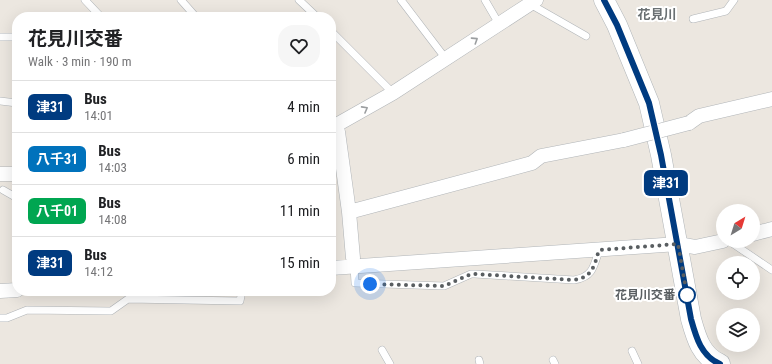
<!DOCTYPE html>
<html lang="en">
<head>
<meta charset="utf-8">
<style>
	:root { --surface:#fff; --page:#f6f6f6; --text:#202124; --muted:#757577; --line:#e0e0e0 }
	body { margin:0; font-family:"Roboto Condensed","Noto Sans JP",sans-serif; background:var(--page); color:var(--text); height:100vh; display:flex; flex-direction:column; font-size:15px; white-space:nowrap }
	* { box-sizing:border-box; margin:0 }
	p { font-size:13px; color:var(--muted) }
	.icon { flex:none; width:22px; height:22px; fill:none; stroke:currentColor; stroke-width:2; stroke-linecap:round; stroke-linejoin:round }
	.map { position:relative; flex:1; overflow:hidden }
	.side { position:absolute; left:12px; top:12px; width:324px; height:284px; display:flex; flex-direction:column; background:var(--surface); border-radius:16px; box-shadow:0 4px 16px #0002 }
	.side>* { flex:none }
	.badge { padding:0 8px; border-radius:6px; font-size:14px; line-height:26px }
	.needle { width:26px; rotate:38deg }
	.tools { position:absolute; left:716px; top:204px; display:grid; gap:8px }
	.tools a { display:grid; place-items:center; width:44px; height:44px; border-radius:50%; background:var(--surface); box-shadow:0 4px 16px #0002; font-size:20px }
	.you { position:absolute; width:20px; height:20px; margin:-10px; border:3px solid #fff; border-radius:50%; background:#1a73e8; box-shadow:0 0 0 6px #1a73e833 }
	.map>.badge { position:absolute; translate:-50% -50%; box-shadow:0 0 0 2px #fff }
	.round { display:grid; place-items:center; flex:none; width:42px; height:42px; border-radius:16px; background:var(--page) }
	.head { display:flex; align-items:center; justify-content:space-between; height:68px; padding:0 16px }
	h1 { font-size:19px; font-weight:700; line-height:30px }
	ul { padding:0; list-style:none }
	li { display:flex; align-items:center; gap:12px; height:52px; padding:0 16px; border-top:1px solid var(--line) }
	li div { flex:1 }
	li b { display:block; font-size:15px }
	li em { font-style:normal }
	li .badge { min-width:44px; font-weight:700; text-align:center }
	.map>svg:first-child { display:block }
</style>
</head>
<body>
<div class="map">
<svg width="772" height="364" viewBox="0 0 772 364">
	<rect width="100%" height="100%" fill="#ece7e0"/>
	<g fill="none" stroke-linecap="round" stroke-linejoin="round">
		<defs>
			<path id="lane" d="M85,0L101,17
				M181,0L196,17
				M299,0L317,17
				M401,0L446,59
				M485,0L499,24
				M530,4L586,36
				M693,19L726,11L734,0
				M331,31L393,93
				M0,37H17
				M0,101L17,103
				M3,190L17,198
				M729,241L772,270
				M354,266L355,283L444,286L471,274H475L574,280C593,277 594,266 599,250
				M0,318H7L27,310L111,311L128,299L240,301L242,291
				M382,350L390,364
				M632,351L638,364
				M479,360L480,364
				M553,360L555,364"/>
			<path id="street" d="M689,123L699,116L772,99
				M331,128L393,93L536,0
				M338,132L349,212L353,258
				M0,174H17
				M349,212L532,163L541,156L624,140
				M753,234L772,229
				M331,268L678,244L695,247L723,241
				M0,291L17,290"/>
			<path id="secondary" d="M604,0L617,25L649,103L661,155L691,319C696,337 701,356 720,364"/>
		</defs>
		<use href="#lane" stroke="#b1b5b8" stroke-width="8"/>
		<use href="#street" stroke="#b1b5b8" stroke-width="15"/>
		<use href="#secondary" stroke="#b0b5b8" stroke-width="21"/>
		<use href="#lane" stroke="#fff" stroke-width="7"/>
		<use href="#street" stroke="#fff" stroke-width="14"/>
		<use href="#secondary" stroke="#fff" stroke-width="20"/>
		<defs>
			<path id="street-bridge" d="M624,140L689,123"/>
		</defs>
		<use href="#street-bridge" stroke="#b1b5b8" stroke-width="15" stroke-linecap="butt"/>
		<use href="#street-bridge" stroke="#fff" stroke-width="14"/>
	</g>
	<defs><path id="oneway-chevron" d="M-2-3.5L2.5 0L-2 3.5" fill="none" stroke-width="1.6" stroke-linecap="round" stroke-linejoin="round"/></defs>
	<g stroke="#9b9ea0">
		<use href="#oneway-chevron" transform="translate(475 40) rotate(-33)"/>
		<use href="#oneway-chevron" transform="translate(365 109) rotate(-29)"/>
	</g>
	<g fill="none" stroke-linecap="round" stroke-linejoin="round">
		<defs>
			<path id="line" d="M604,0L617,25L649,103L661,155L691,319C696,337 701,356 720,364"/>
		</defs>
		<use href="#line" stroke="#fff" stroke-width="9"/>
		<use href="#line" stroke="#003b80" stroke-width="6"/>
		<path stroke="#595e61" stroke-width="4" stroke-dasharray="0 7.2" d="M370,284L444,286L471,274H475L574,280C593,277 594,266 599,250L678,244L687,295"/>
	</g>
	<circle fill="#fff" stroke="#003b80" stroke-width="2" cx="687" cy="295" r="8"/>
	<g text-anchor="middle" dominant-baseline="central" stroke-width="4" stroke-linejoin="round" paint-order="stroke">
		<g font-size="12" font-weight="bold" fill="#595e61" stroke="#fff" text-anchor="end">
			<text x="675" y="295">花見川交番</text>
		</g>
		<g font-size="13" font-weight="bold" fill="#6a7073" stroke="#fff">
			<text x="657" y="14">花見川</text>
		</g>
	</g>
</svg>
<div class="tools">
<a><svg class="needle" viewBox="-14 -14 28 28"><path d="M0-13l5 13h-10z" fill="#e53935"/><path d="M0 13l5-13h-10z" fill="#757577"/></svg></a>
<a><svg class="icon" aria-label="locate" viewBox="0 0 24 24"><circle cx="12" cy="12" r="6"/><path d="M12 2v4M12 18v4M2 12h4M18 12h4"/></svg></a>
<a><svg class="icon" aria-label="layers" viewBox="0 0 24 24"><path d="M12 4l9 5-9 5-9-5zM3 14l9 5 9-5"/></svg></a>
</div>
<div class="you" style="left:370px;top:284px"></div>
<b class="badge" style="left:666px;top:183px;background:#003b80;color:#fff">津31</b>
<section class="side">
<div class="head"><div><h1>花見川交番</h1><p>Walk · 3 min · 190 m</p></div><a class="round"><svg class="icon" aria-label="heart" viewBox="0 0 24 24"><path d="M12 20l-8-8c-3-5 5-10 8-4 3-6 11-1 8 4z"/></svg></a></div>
<ul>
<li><span class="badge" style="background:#003b80;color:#fff">津31</span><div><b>Bus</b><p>14:01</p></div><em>4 min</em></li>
<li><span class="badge" style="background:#0072bc;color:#fff">八千31</span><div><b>Bus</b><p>14:03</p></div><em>6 min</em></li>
<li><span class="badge" style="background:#00a651;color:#fff">八千01</span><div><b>Bus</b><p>14:08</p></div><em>11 min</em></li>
<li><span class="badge" style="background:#003b80;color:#fff">津31</span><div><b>Bus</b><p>14:12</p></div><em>15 min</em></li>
</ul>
</section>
</div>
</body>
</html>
